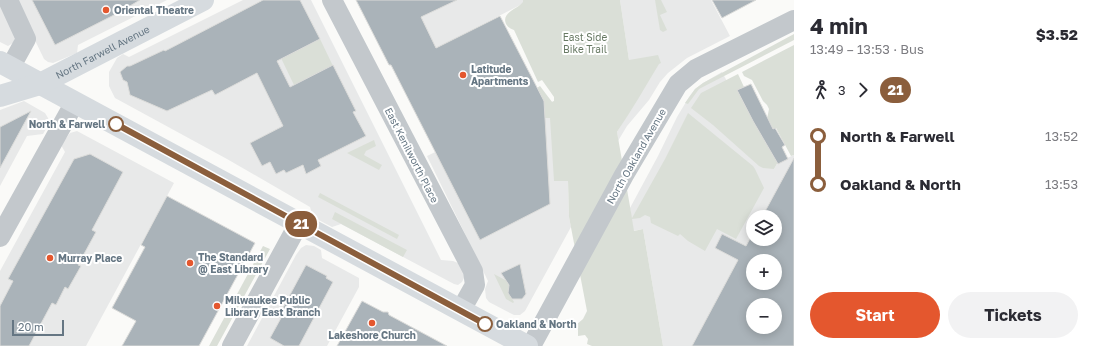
<!DOCTYPE html>
<html lang="en">
<head>
<meta charset="utf-8">
<style>
	:root { --surface:#fff; --page:#f2f2f3; --text:#2b2b33; --muted:#7c7c81; --accent:#e4572e }
	body { margin:0; font-family:"Golos Text",sans-serif; background:var(--page); color:var(--text); height:100vh; display:flex; flex-direction:column; font-size:15px; white-space:nowrap }
	* { box-sizing:border-box; margin:0 }
	p { font-size:13px; color:var(--muted) }
	.icon { flex:none; width:22px; height:22px; fill:none; stroke:currentColor; stroke-width:2; stroke-linecap:round; stroke-linejoin:round }
	.map { position:relative; flex:1; overflow:hidden }
	.panel { display:flex; flex-direction:column; background:var(--surface); width:300px }
	.panel>* { flex:none }
	.badge { padding:0 8px; border-radius:13px; font-size:14px; line-height:26px }
	.fabs { position:absolute; left:746px; top:210px; display:grid; gap:8px }
	.fabs a { display:grid; place-items:center; width:36px; height:36px; border-radius:50%; background:var(--surface); box-shadow:0 2px 10px #0003; font-size:20px }
	.scale { position:absolute; left:12px; bottom:10px; width:52px; box-sizing:border-box; padding-left:4px; border:2px solid #657683; border-top:0; font-size:11px; line-height:14px; white-space:nowrap; color:#657683; -webkit-text-stroke:3px #fff; paint-order:stroke }
	.map>.badge { position:absolute; translate:-50% -50%; box-shadow:0 0 0 2px #fff }
	.legs { display:flex; align-items:center; gap:6px; height:44px; padding:0 16px; font-size:13px }
	.legs p { margin-inline-start:auto }
	.headline { display:flex; align-items:center; justify-content:space-between; height:68px; padding:0 16px }
	h1 { font-size:22px; font-weight:700; line-height:30px }
	.primary-button { display:flex; gap:8px; margin-top:auto; padding:8px 16px }
	.primary-button a { flex:1; height:46px; border-radius:24px; background:var(--accent); color:#fff; font-size:16px; font-weight:700; line-height:46px; text-align:center }
	.primary-button a+a { background:var(--page); color:var(--text) }
	ul { padding:0 16px; list-style:none }
	li { display:flex; align-items:center; gap:14px; height:48px; font-size:15px }
	li i { display:grid; place-items:center; width:6px; height:100%; margin:0 5px; background:currentColor }
	li i::after { content:''; width:10px; height:10px; margin:-5px; border:3px solid; border-radius:50%; background:var(--surface) }
	li p { margin-inline-start:auto }
	li:first-child i { background:linear-gradient(#0000 50%,currentColor 0) }
	li:last-child i { background:linear-gradient(currentColor 50%,#0000 0) }
	main { display:flex; flex:1; min-height:0 }
	.map>svg:first-child { display:block }
</style>
</head>
<body>
<main>
<div class="map">
<svg width="794" height="346" viewBox="0 0 794 346">
	<rect width="100%" height="100%" fill="#fafaf8"/>
	<path fill="#e8e9e9" fill-rule="evenodd" d="M18,0H167L78,45L77,53L53,63L48,62L44,59L17,3Z
		M243,0H311L441,260L453,261L458,263L464,273V278L462,282L458,285L454,284L341,224L332,227L313,217L310,207L227,159L115,98L109,86V72L117,58L123,54L129,57Z
		M412,0H530L436,48Z
		M620,0H711L730,36L687,58L668,73L660,82L649,100L627,126L618,141L617,132L626,117L629,60Z
		M0,5L16,36L13,43L8,46L0,42Z
		M722,72L774,169L778,162L794,155V346H663L643,229L633,231L630,208L658,156L677,117L689,97L695,89L703,83ZM753,217H775V239H753ZM753,261H775V283H753ZM753,305H775V327H753Z
		M548,97L552,102L554,101L568,181L569,217L571,227L525,311L520,315H514L489,302L486,298L485,289L488,281L427,156Z
		M24,101L45,113L48,118L49,124L43,134L27,136L0,186V110Z
		M77,131L174,183L86,346H0V271L65,152L61,145L70,133Z
		M306,245L314,246L321,250L322,258L359,278V287L327,346H247L296,255L301,248Z"/>
	<path fill="#dadfd7" d="M523,0H620L629,60L658,55L661,63L659,64C645,87 632,110 617,132L632,218L665,159L688,113L753,166L755,169L764,188L736,239L717,229L705,251L688,241L680,234L678,236L651,223L650,217L645,215L640,218L632,219L634,231L643,229L663,346H592L587,344L588,339L585,335L578,336V330L576,325L583,319L587,311L569,217L568,181H554L550,118H545L544,100H543L537,88L540,86L552,102L554,101V97L542,80L538,82L514,30C510,29 508,27 506,24C501,12 518,9 523,2Z
		M655,0H661L667,12L660,15L667,30L663,32L660,30Z
		M794,34V40L699,89L688,104L685,103L695,89L703,83Z
		M320,39L333,66L294,85L281,58Z
		M794,45V155L791,156L776,128L771,131L767,119L769,109L767,105L763,101L752,80L744,76L742,72Z
		M738,74L744,87L737,90L753,121L766,115L764,120L778,162L774,169L763,168L759,166L713,125L691,108L701,93Z
		M374,140L376,146L366,151L364,155L382,165L379,170L347,153Z
		M320,193L399,235L397,239L318,197Z
		M335,212L407,250L403,257L332,219Z
		M263,246L270,249L217,346H209Z
		M494,274L507,281L509,285L508,293L514,302L513,303L506,299Z"/>
	<path fill="#aab3b9" stroke="#dcdcda" fill-rule="evenodd" d="M32,0H140L118,13L55,45Z
		M263,0H300L320,39L277,61L290,87L333,65L356,111L353,112L366,136L318,160L321,166L306,174L303,165L286,173L284,170L276,174L270,162L262,166L250,143L283,126L257,73L215,95L212,90L167,111L130,95L127,82L123,80L120,72L127,66H130L164,50L165,51Z
		M356,0H457L421,17L436,48L500,16L544,101L550,204L480,240L391,65H389Z
		M712,0H756L722,18Z
		M751,84L773,129L775,128L785,145L782,147L788,159L778,164L753,121L737,90Z
		M31,111L0,168V127Z
		M90,154L123,172L92,230L96,232L78,265L81,266L68,289L65,287L56,305L52,303L29,346H0V306L13,281L8,279L74,159Z
		M794,158V346H692L738,260L715,248L722,234L746,246L753,233V239H775V217H762ZM753,261H775V283H753ZM753,305H775V327H753Z
		M167,196L255,243L199,346H122L136,321L112,308L145,247L141,245Z
		M520,264L526,294L522,299H512L508,293L509,285L501,273Z
		M306,265L327,276L326,278L333,282L299,346H284L270,338L281,318L278,317Z
		M362,301L383,312H388L389,315L447,346H337Z"/>
	<g fill="none" stroke-linecap="round" stroke-linejoin="round">
		<path stroke="#c3c8cc" stroke-width="20" d="M8,0L26,39L10,68
			M332,0L473,271L475,285L461,310
			M0,237L75,102
			M232,346L299,223
			M531,346L624,175L678,84L696,69L794,20"/>
		<g stroke="#d6dbdf" stroke-width="22">
			<path d="M0,62L527,346"/>
			<path id="s1" d="M0,96L40,84L203,0"/>
		</g>
	</g>
	<g fill="none" stroke-linecap="round" stroke-linejoin="round">
		<defs>
			<path id="line-1" d="M116,124L485,324"/>
		</defs>
		<use href="#line-1" stroke="#fff" stroke-width="9"/>
		<use href="#line-1" stroke="#8b5e3c" stroke-width="6"/>
	</g>
	<g fill="#e4572e" stroke="#fff" stroke-width="1.5">
		<circle cx="106" cy="10" r="4"/>
		<circle cx="463" cy="75" r="4"/>
		<circle cx="50" cy="258" r="4"/>
		<circle cx="190" cy="263" r="4"/>
		<circle cx="217" cy="306" r="4"/>
		<circle cx="372" cy="323" r="4"/>
	</g>
	<g fill="#fff" stroke="#8b5e3c" stroke-width="2">
		<circle cx="116" cy="124" r="7"/>
		<circle cx="485" cy="324" r="7"/>
	</g>
	<g text-anchor="middle" dominant-baseline="central" stroke-width="4" stroke-linejoin="round" paint-order="stroke">
		<g font-size="10" font-weight="bold" fill="#657683" stroke="#fff" text-anchor="start">
			<text x="114" y="10">Oriental Theatre</text>
			<text x="471" y="69">Latitude<tspan x="471" dy="12">Apartments</tspan></text>
			<text x="198" y="257">The Standard<tspan x="198" dy="12">@ East Library</tspan></text>
			<text x="58" y="258">Murray Place</text>
			<text x="225" y="300">Milwaukee Public<tspan x="225" dy="12">Library East Branch</tspan></text>
			<text x="372" y="335" text-anchor="middle">Lakeshore Church</text>
		</g>
		<g font-size="10" fill="#687a64" stroke="#fff">
			<text x="585" y="37">East Side<tspan x="585" dy="12">Bike Trail</tspan></text>
		</g>
		<g font-size="10" fill="#657683" stroke="#fff">
			<text stroke="none"><textPath href="#s1" startOffset="112">North Farwell Avenue</textPath></text>
			<text transform="translate(412 155) rotate(63)">East Kenilworth Place</text>
			<text transform="translate(636 156) rotate(-60)">North Oakland Avenue</text>
		</g>
		<g font-size="10" font-weight="bold" fill="#657683" stroke="#fff" text-anchor="end">
			<text x="105" y="124">North &amp; Farwell</text>
			<text x="496" y="324" text-anchor="start">Oakland &amp; North</text>
		</g>
	</g>
</svg>
<div class="fabs">
<a><svg class="icon" aria-label="layers" viewBox="0 0 24 24"><path d="M12 4l9 5-9 5-9-5zM3 14l9 5 9-5"/></svg></a>
<a>+</a>
<a>−</a>
</div>
<div class="scale">20 m</div>
<b class="badge" style="left:301px;top:224px;background:#8b5e3c;color:#fff">21</b>
</div>
<section class="panel">
<div class="headline"><div><h1>4 min</h1><p>13:49 – 13:53 · Bus</p></div><b>$3.52</b></div>
<div class="legs"><svg class="icon" aria-label="walk" viewBox="0 0 24 24"><circle cx="13" cy="4" r="2"/><path d="M13 8l-2 6 4 7M11 14l-3 7M7 12l3-4h3l4 4"/></svg>3<svg class="icon" aria-label="forward" viewBox="0 0 24 24"><path d="M9 5l7 7-7 7"/></svg><b class="badge" style="background:#8b5e3c;color:#fff">21</b></div>
<ul>
<li><i style="color:#8b5e3c"></i><b>North &amp; Farwell</b><p>13:52</p></li>
<li><i style="color:#8b5e3c"></i><b>Oakland &amp; North</b><p>13:53</p></li>
</ul>
<div class="primary-button"><a>Start</a><a>Tickets</a></div>
</section>
</main>
</body>
</html>
